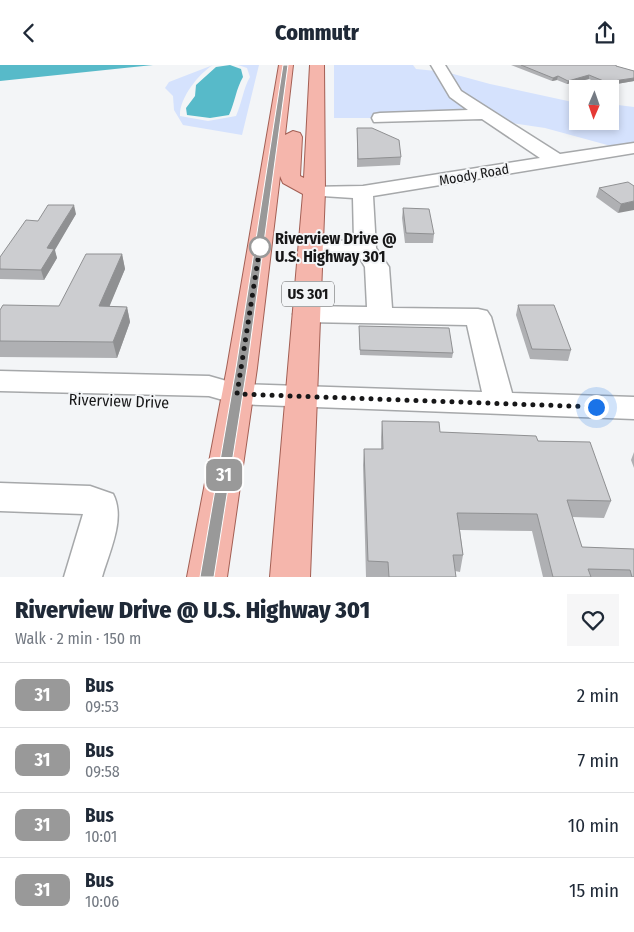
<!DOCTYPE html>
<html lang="en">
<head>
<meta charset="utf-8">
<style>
	:root { --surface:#fff; --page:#f6f6f7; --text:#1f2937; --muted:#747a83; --line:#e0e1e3 }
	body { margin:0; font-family:"Fira Sans Condensed",sans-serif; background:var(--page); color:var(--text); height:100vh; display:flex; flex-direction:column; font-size:19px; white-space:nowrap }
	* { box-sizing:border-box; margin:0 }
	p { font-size:16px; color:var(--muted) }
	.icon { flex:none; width:28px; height:28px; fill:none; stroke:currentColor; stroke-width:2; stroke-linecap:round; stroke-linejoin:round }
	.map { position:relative; height:512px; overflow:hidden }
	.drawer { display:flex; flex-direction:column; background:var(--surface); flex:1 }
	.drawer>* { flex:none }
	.badge { padding:0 10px; border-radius:8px; font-size:18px; line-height:32px }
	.needle { width:32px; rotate:182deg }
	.tools { position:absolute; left:569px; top:15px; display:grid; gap:10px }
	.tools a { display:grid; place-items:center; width:50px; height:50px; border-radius:0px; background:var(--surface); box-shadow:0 2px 8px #0003; font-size:25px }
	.you { position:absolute; width:25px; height:25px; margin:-12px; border:4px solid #fff; border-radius:50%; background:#1a73e8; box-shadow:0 0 0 8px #1a73e833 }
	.map>.badge { position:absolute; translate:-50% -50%; box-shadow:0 0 0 2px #fff }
	.round { display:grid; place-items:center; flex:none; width:52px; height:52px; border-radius:0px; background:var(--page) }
	.headline { display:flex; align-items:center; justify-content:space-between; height:85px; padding:0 15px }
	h1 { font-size:24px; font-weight:800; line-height:38px }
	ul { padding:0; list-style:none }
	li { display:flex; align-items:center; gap:15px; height:65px; padding:0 15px; border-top:1px solid var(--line) }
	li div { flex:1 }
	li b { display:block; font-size:19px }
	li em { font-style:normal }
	li .badge { min-width:55px; font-weight:700; text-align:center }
	header { display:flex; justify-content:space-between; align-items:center; height:65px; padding:0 15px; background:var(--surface); font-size:22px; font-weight:800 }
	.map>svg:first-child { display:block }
</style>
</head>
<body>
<header><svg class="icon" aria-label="back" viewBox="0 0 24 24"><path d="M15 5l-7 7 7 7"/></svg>Commutr<svg class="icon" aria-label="share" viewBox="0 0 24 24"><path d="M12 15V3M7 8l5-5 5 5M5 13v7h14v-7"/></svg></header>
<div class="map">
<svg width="634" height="512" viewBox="0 0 634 512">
	<rect width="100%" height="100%" fill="#f3f5f7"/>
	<path fill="#d5e2fd" d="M213,0C198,9 179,34 180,51L208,56L236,51C242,38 243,24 250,12L247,3L238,0H259L242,70L183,60L174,45L173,31L165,23L169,17Z
		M334,0H413L416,4L446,7L490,19L577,38L578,56H610V39L634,42V78L611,81L545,63L477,53H334Z"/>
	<path fill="#57bac9" d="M0,0H153L0,16Z
		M230,0L241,4L243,12C236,24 235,37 229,50L210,53L187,50L186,43L195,31L196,20L216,2Z"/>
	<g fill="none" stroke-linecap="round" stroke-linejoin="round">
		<defs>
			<path id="minor" d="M431,0H445L461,26L560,89L634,78V88L373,131L376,183L389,202L392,243L478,244L487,246L491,252L512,328L634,332V354L237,339L209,331L0,326V306L209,311L237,319L482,327L467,260L306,257L297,255L293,249L297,243L306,241L367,242L365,202L358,190L303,187L300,182L303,177L311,175L354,176L353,133L307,130L304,126L307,122L363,121L540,93L482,54L374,57L372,53L374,49L380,48L468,45L450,32Z
				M614,0H634V9L616,3Z
				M0,418L90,421L113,429C126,454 109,487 102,512H64L83,449L0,446Z"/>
			<path id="major" d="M279,0H293L285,70L293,66L300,68L302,72L300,111L304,113L310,0H324L325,126L310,512H270L303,129L283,118L280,111L257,303L227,512H187L227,303Z"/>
		</defs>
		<use href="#minor" stroke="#a6a8aa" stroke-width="3"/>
		<use href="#major" stroke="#a35f54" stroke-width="2"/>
		<use href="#minor" fill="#fff" fill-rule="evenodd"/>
		<use href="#major" fill="#f5b6ac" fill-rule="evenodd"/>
	</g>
	<path fill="#afb0b3" d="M511,0H616V1L634,6V16L605,21L589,14L567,19L557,15L552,16Z
		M357,63L401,92L400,100L357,102Z
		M634,121L618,148L596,132L599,123Z
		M403,143L434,169L433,178H405L402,153Z
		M76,149L54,185L57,193L44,215L0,214V192L38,156Z
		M122,189L125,204L109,241L127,242L130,257L117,293L0,292V245L59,241Z
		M518,240L571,285L568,296L530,294L516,250Z
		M359,261L453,288L452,293L360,290Z
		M382,356L440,367L538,376L611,436L604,453L572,452L582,482L634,484V512H543L532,466L460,465L463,490L460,507L455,506L456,512H366L363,400L364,384H381V372Z
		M634,387V403L631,395Z"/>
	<path fill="#8f9092" d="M589,10V14L567,19L568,16Z
		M558,11L557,15L552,16L553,13Z
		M634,13V16L605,21L606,17Z
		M634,136V145L618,148L621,139Z
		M74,140L76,149L55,185L57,193L44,215L41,205L47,183Z
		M122,189L125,204L103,257L99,241Z
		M127,242L130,257L117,293L113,277Z"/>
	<path fill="#cccdd0" stroke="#8f9092" d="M521,0H616V1L634,6V13L606,17L589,10L568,16L558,11L553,13Z
		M357,63H372L399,75L401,92L358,94Z
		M628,117L634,121V136L621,139L599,123Z
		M48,140H74L47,183L54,184L41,205L0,204V192L26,155L38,156Z
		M403,143L429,144L434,169L406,168Z
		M86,189H122L99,241L127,242L113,277L0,276V245L3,240L59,241Z
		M518,240H554L571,285L532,284Z
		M359,261L449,263L453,288L360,285Z
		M382,356L439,357L440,367L536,371L538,376L590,377L611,436L567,435L582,482L634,484V512H632L630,505L588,504L591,512H553L537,449L457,448L463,490H453L456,512H389L388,497L368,496L364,384H383Z"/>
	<path fill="#999" stroke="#fff" d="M283,0H288L247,303L214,512H200L236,303Z"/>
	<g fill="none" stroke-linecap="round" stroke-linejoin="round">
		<path stroke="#171718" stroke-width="5" stroke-dasharray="0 9" d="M260,182L261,175L237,329L596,342"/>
	</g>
	<circle fill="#fff" stroke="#999" stroke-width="2.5" cx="260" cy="182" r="10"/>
	<g text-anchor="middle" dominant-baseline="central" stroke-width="4" stroke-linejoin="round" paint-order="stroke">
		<g font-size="14" fill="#171718" stroke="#f3f5f7">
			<text transform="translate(474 110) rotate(-10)">Moody Road</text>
		</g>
		<rect fill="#f3f5f7" stroke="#595a5b" stroke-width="1" x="282" y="216.5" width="52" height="25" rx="4"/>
		<g font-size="15" font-weight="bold" fill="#171718">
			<text x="308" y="229">US 301</text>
		</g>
		<g font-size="16" font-weight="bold" fill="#171718" stroke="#f3f5f7" text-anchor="start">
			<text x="275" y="173">Riverview Drive @<tspan x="275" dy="18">U.S. Highway 301</tspan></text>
		</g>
		<g font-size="16" fill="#171718" stroke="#f3f5f7">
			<text transform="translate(119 336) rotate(2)">Riverview Drive</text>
		</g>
	</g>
</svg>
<div class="tools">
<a><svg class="needle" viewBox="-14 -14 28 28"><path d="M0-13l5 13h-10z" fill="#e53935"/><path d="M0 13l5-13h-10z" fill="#747a83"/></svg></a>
</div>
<div class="you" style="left:596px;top:342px"></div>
<b class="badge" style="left:224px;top:410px;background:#999;color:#fff">31</b>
</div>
<section class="drawer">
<div class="headline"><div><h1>Riverview Drive @ U.S. Highway 301</h1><p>Walk · 2 min · 150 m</p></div><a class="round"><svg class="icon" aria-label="heart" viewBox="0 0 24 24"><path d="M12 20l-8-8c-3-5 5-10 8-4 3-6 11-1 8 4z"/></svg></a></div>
<ul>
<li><span class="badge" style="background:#999;color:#fff">31</span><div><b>Bus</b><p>09:53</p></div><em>2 min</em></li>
<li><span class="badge" style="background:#999;color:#fff">31</span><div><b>Bus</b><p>09:58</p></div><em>7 min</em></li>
<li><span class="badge" style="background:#999;color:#fff">31</span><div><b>Bus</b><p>10:01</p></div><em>10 min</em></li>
<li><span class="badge" style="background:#999;color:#fff">31</span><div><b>Bus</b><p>10:06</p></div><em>15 min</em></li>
</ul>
</section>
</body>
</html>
